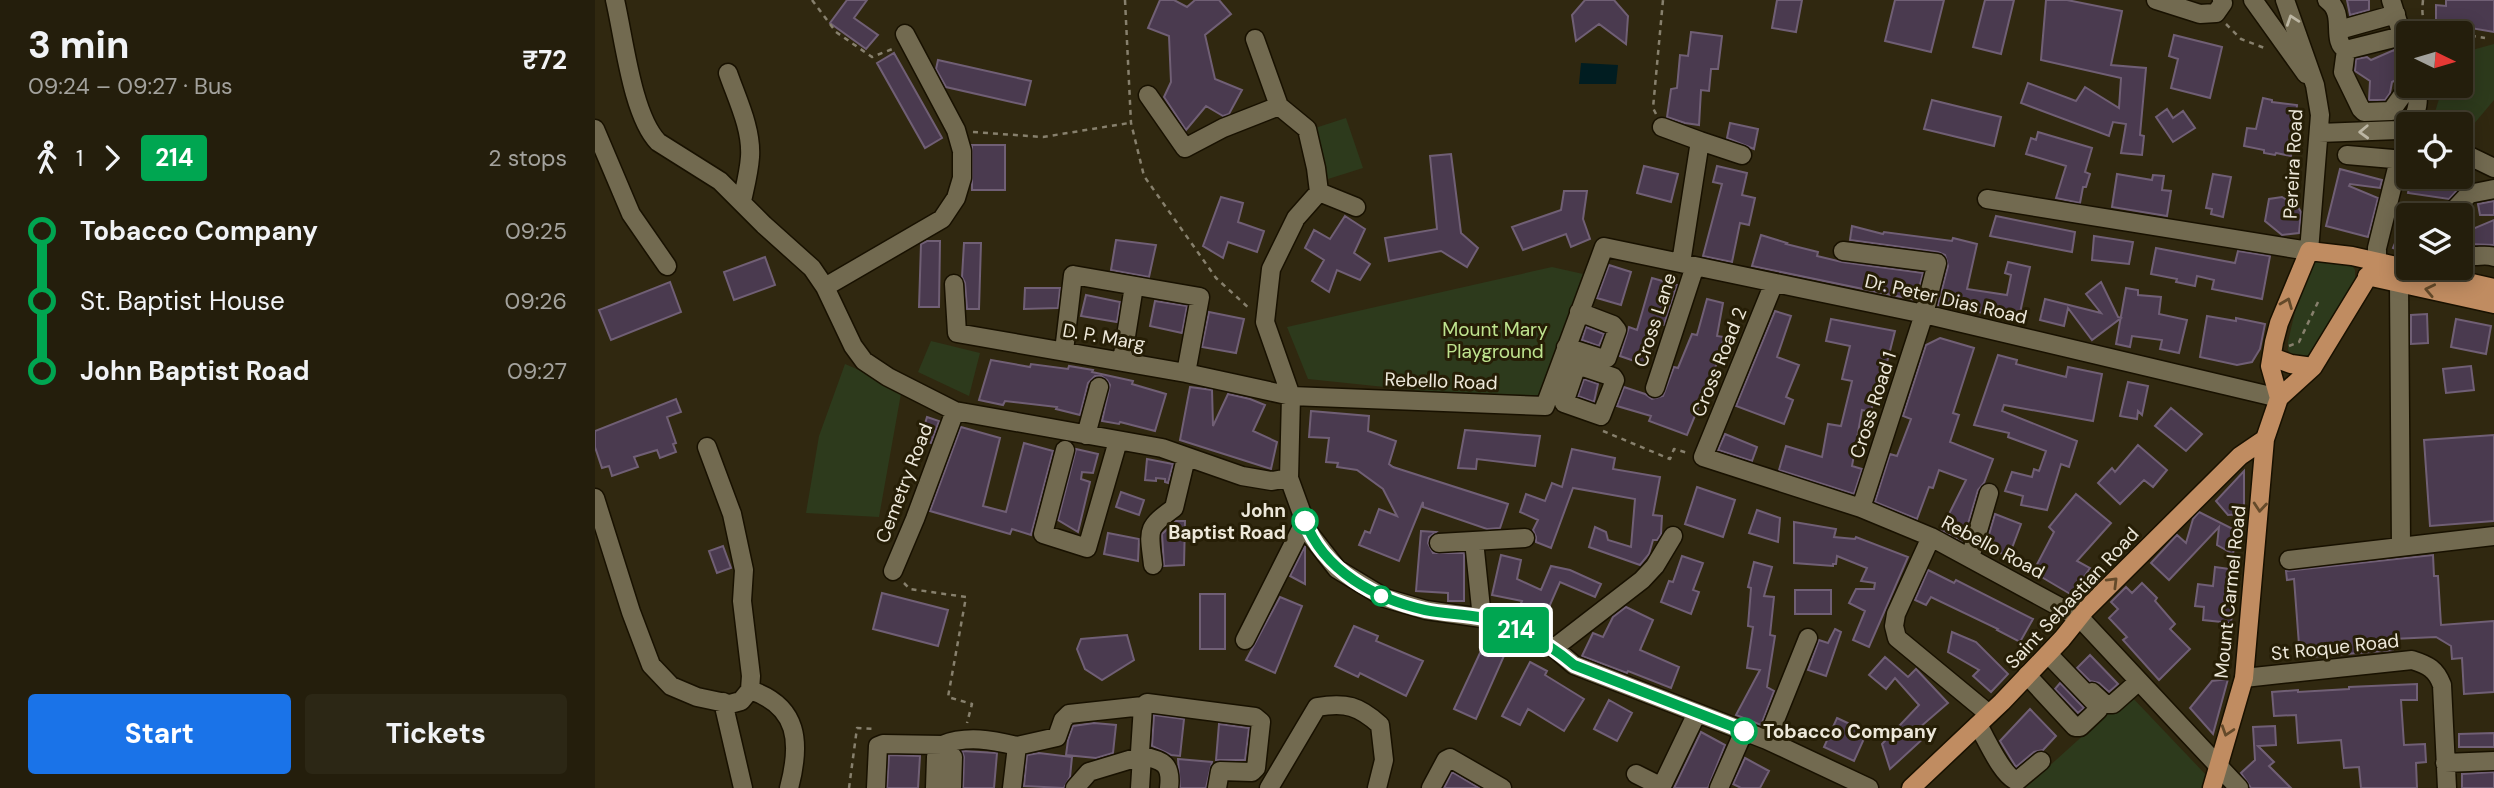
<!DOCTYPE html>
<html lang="en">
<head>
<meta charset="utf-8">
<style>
	:root { --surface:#241e0c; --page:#2c2715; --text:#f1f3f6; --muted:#a3a29d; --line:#413c2d; --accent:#1a73e8 }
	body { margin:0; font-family:"DM Sans",sans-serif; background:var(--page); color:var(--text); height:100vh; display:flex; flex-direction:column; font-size:26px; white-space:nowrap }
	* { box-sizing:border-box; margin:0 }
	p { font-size:23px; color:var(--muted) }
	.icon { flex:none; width:38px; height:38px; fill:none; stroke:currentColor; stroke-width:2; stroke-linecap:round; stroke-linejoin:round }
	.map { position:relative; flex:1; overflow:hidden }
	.panel { display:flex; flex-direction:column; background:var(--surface); width:595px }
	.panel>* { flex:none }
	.badge { padding:0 14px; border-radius:5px; font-size:24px; line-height:46px }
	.needle { width:46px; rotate:95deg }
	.buttons { position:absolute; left:1801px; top:21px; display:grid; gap:14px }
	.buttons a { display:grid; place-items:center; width:77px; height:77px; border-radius:7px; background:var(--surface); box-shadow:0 4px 18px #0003,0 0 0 2px var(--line); font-size:35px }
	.map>.badge { position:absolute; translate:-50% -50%; box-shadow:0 0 0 4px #fff }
	.legs { display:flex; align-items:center; gap:10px; height:77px; padding:0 28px; font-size:23px }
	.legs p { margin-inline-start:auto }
	.overview { display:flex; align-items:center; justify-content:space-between; height:119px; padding:0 28px }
	h1 { font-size:38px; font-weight:700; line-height:52px }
	.cta { display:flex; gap:14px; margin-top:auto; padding:14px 28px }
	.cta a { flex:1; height:80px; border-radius:7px; background:var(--accent); color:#fff; font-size:28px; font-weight:700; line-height:80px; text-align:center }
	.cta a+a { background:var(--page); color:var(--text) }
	ul { padding:0 28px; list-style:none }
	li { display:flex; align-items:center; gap:24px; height:70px; font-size:26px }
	li i { display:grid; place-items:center; width:10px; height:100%; margin:0 9px; background:currentColor }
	li i::after { content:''; width:18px; height:18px; margin:-9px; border:5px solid; border-radius:50%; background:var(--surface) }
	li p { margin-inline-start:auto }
	li:first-child i { background:linear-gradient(#0000 50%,currentColor 0) }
	li:last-child i { background:linear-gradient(currentColor 50%,#0000 0) }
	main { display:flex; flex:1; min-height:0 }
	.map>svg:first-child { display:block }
</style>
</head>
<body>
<main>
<section class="panel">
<div class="overview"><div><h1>3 min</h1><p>09:24 – 09:27 · Bus</p></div><b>₹72</b></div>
<div class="legs"><svg class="icon" aria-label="walk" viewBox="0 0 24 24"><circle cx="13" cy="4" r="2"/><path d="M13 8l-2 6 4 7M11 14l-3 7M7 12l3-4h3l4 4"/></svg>1<svg class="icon" aria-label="forward" viewBox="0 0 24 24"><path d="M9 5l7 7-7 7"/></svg><b class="badge" style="background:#00a651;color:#fff">214</b><p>2 stops</p></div>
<ul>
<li><i style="color:#00a651"></i><b>Tobacco Company</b><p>09:25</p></li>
<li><i style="color:#00a651"></i><span>St. Baptist House</span><p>09:26</p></li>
<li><i style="color:#00a651"></i><b>John Baptist Road</b><p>09:27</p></li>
</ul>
<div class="cta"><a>Start</a><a>Tickets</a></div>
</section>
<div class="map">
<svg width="1899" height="788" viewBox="0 0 1899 788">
	<rect width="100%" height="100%" fill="#302810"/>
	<path fill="#2d3a1c" d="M1899,44V100L1873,131L1866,124L1840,112L1848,86H1866V53Z
		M751,118L768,168L733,179L717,129Z
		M1725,257L1755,263L1760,270V279L1715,354L1706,359L1697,356L1693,350V342C1698,322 1708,267 1725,257Z
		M957,267L988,274L943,403L713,379L692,327Z
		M336,341L385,353L374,396L323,372Z
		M250,364L307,388L284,517L211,513L224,436Z
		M1534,694L1612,776L1607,788H1430Z"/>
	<path fill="#011d21" d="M986,63L1023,65L1021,84H984Z"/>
	<path fill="#4a3a4f" stroke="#705f75" stroke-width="2" d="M252,0H272L259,18L283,35L271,49L235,23Z
		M565,0H579L592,7L600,0H624L636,14L610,35L620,79L647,90L634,114L628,116L611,106L591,130L569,97L576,82L574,36L553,28Z
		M990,0H1019L1033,16L1031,44L1004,24L981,41L977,15Z
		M1182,0H1207L1201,32L1177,28Z
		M1300,0H1349L1336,52L1290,41Z
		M1390,0H1419L1406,54L1378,47Z
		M1451,0H1472L1527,11L1516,65L1551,68L1545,135L1549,136L1547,155L1526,153L1531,124L1518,122L1514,136L1426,103L1433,83L1481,101L1490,87L1524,108L1526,78L1446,60Z
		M1752,0H1774V10L1755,15Z
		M1851,0H1899V32L1841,22V5L1851,6Z
		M1096,32L1127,36L1123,69H1116L1114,91L1106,90L1104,125L1090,123L1072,117L1076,89L1082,88L1085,55L1093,56Z
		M1579,35L1627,47L1615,98L1576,88L1583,59L1574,56Z
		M1799,50L1811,75L1797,82L1795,93L1790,100H1774L1775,81L1760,71L1761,59L1772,57L1776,60Z
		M299,53L347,138L330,148L282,63Z
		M343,60L436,81L430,105L351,87L341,69Z
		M1668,98L1677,100V102L1702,105L1696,156L1681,153L1680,155L1669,153V150L1649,146L1652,128L1661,129Z
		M1337,100L1406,117L1399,146L1329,129Z
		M1572,109L1578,118L1588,111L1600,128L1578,142L1561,117Z
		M1135,123L1163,129L1159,149L1132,138Z
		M1443,132L1497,148L1490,172L1495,174L1491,187H1488L1485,203L1461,198L1471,166L1431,154L1436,138L1441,140Z
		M377,145H410V190H377Z
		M856,154L866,233L883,248L872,267L846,251L794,261L790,238L842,229L835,156Z
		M1049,166L1083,174L1076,202L1042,193Z
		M1122,166L1152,173L1147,195L1160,198L1154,225L1145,223L1137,262L1108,256L1127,184L1118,182Z
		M1745,169L1787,180L1785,188L1755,184L1754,186L1783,198L1773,237L1731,226Z
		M1522,174L1557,180L1558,175L1569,176L1567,190L1576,191L1572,216L1517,207Z
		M1618,174L1636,177L1628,217L1616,214L1617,209L1611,208Z
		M1816,177H1854V183L1867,185L1854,199L1813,193Z
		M969,191H992L988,219L995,239L976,247L971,234L928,250L917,227L966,210Z
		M626,197L648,203L643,222L669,231L662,252L633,242L628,258L608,246Z
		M1687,197L1703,207L1706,212L1704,233L1687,235L1670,221L1674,199Z
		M1899,201V215H1885L1883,204Z
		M1813,212V254L1798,248Z
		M750,216L770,229L759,253L775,264L765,280L742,270L734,292L717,281L729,260L710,248L719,230L735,239Z
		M1401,216L1480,232L1477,252L1395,236Z
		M1899,220V245L1872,244L1868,233Z
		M1257,226L1288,234L1289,232L1357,241L1358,238L1382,244L1372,289L1412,295L1416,275L1410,273L1413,262L1435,267L1423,322L1400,317V315L1343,305L1353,266L1350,255L1343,252L1255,240Z
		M1166,235L1192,243L1191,244L1223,252L1222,256L1247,262L1328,273L1321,300L1157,266Z
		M1499,236L1538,242L1534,264L1497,260Z
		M521,240L561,245L554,277L516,270Z
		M332,241H345L344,307H324L326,244Z
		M369,243H386L384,309H372L370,283L367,277Z
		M1561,248L1640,263L1643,251L1675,256L1667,299L1617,289L1619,280L1602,276L1600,286L1581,282L1582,279L1556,274Z
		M170,257L180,285L139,300L129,272Z
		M1014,265L1036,272L1026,305L1002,298Z
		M1057,278L1082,285L1069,325H1066L1051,365L1025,356L1034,327L1042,330Z
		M75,282L86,312L16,340L4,310Z
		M1506,282L1523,317L1526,318L1497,340L1473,308L1469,326L1445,320L1450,299L1506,313L1491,294Z
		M430,288H465L463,308L429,309Z
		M1531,288L1543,290V295L1566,297L1564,314L1592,320L1584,353L1565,349L1567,340L1537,336L1535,347L1521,344Z
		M491,295L525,302L522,322L486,316Z
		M1112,299L1128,303L1122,336L1129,337L1127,345L1129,346L1092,435L1054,421L1056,416L1022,406L1029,387L1050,394L1057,399L1068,396L1079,367L1083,368L1097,334L1102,335Z
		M560,301L592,306L587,333L555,326Z
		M1180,311L1196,316L1182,357L1204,365L1191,397L1198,400L1189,424L1141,406Z
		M614,312L649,319L641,353L607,347Z
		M1832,314L1833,343L1816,344V315Z
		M1612,316L1641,321V318L1670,324L1665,349L1657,362L1642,365L1605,357Z
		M1236,319L1300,331L1286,386L1281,385L1276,412L1267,410L1257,466L1267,469L1259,494L1184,470L1191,446L1227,457L1233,424L1246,426L1257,381L1247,379L1255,346L1231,341Z
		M1861,319L1896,326L1891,354L1856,347Z
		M991,327L1009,334L1004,346L987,340Z
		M1345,338L1379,348L1358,413L1364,415L1355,442L1398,459L1389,483L1383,490L1368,541L1346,530L1371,480L1344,470L1338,488L1334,487L1322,519L1280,502L1295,454L1302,456L1316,419L1308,416L1331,345Z
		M1403,355L1422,360L1421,364L1471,377L1473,367L1507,374L1498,421L1409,405L1407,411L1482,441L1474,467L1466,464L1452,510L1426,505L1428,496L1410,491L1417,472L1437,477L1439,469L1444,471L1451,451L1413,437L1414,433L1379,425Z
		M396,360L435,367L436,364L473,369L474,366L498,370L497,372L538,381L537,384L571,394L560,431L525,422L524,424L507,421L515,385L512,380L506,376H500L493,383L485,415L461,409L462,407L410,401L408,405L384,400Z
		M1876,366L1879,390L1851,393L1848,369Z
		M989,379L1003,384L999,402L983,396Z
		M1533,382L1553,386L1547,415L1543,411L1542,419L1525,416Z
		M595,387L617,390L618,426L633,394L655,399L670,405L658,431L682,442L676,469L585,440Z
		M81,399L86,412L72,417L81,443L78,444L81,452L65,458L62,450L39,457L43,467L17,476L14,466L7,468L0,447V431Z
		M1576,408L1607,434L1591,451L1560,426Z
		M716,411L774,416L773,431L801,441L794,464L798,467L913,504L905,528L892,529L828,507V502L804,561L764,545L770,531L775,533L784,509L802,516L788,489L762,470L742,467L743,463L731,462L734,438L714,437Z
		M332,417L344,421L336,443L325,440Z
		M366,427L405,438L388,506L411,512L429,443L458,451L436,535L417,529L415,534L335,511Z
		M870,430L945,436L940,466L882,459L881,469L863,468Z
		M1130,434L1162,447L1157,461L1123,450Z
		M1899,435V521L1835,526L1829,440Z
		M1543,445L1572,470L1558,487L1549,480L1525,504L1503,483L1517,468L1520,472Z
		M481,449L503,454L498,473L487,472L486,479L495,482L483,532L463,520Z
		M977,449L1020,458L1018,469L1065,477L1058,515L1067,516L1066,534L1062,540H1058L1054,554L1045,565L994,547L1000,527L1011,532L1013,540L1036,547L1040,499L978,488L956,548L941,542V537L938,530L943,520L925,512L931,494L950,501L957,483L967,487Z
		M552,459L578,464L573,483L570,482V479L561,478V481L550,480Z
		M1649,471V514L1633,515L1621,501Z
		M1102,487L1140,500L1128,537L1090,524Z
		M526,492L549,500L544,515L521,507Z
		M1481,494L1516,523L1482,561L1495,568L1477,595L1438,572L1459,532L1454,527Z
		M1162,510L1185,518L1183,542L1154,533Z
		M1604,512L1642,531L1638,554L1622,545L1624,527L1574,580L1556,563L1582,535L1591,543L1598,519Z
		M1400,514L1426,524L1414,556L1390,548Z
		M581,521H590L589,565L569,566L567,534Z
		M1199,522L1241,529L1239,537L1260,539L1261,537L1313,557L1274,647L1258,640L1270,611L1254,603L1261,589H1279L1280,583L1266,581L1272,568L1242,556L1241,564H1238V566L1199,563Z
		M826,531L841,532L834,537L833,543L838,553H869V601H853V593L821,591Z
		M513,533L544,539L543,561L509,554Z
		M128,546L136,568L122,573L114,551Z
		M710,546V584L695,576Z
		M906,555L926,560L922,579L946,590L956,566L975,570L1006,584L1000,597L965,582L948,621L923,610L927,601L897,595Z
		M1838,555L1839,576H1843L1846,625L1899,621V692L1869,694L1867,658L1857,659L1856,646L1841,637L1797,639L1798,650L1705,658L1699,579L1692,580L1691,571Z
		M1087,556L1108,563L1098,590L1104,592L1096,614L1066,602L1074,581L1078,582Z
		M1159,562L1177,567L1169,596L1179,597L1175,635L1180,636L1172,687L1179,691L1166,725L1141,715L1165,670L1152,668L1158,627L1153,626L1156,588L1153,587Z
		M1620,567L1642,570L1636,623L1608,620L1609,607L1600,606L1603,584L1618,586Z
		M1333,570L1359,583L1361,580L1438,619L1425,642L1402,630L1403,629L1336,597L1331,605L1320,600Z
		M1547,583L1562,598L1560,601L1580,624L1575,629L1595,649L1564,680L1528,640L1532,637L1514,618L1523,609L1516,602L1531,587L1537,593Z
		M1200,590H1236V614H1200Z
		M287,593L353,610L343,646L278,629Z
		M605,594H630V649H605Z
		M685,597L707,606L680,673L651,660Z
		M1031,607L1058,620L1045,650L1084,667L1076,688L1033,671L1032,673L987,656L998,633L1008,637L1018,617Z
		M759,626L783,636L781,641L828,661L811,696L765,673L763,677L740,666Z
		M1240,629L1246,632L1231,676L1213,670L1224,640L1233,643Z
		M1357,632L1381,642L1413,674L1396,692L1378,676L1384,670L1353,652Z
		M532,635L539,660L507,680L490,669L482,649L486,639Z
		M891,640L912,649L881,719L859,709Z
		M1495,655L1523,684L1514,692L1504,683L1495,681L1482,668Z
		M1290,657L1313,677L1321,669L1353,703L1324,728L1331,736L1295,769L1287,744L1324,705L1300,678L1291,689L1274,675Z
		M935,662L952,671L950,675L989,699L969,731L933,709L925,725L907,716Z
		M1633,679L1618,734L1595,708L1617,681Z
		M1465,683L1489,708L1483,713L1460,689Z
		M1822,684V700H1806L1809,745L1830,744L1831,762L1821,763L1822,788H1766L1764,767L1749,768L1746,740L1703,743L1701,715L1679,716L1677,692L1703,690V692L1754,689V687Z
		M1014,700L1037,713L1022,741L999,729Z
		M1435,709L1461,736L1448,750L1439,752L1421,767L1405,741Z
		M559,715L589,719L585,756L576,755L557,746Z
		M1242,718L1272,732L1259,761L1229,747Z
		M499,723L521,725L518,753L501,758L471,755L473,740L478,726Z
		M624,724L654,728L650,760H621Z
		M1680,726L1681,745L1663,746L1679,762L1674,766L1696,788H1656L1646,773L1660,760L1658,727Z
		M1106,732L1130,745L1113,788H1079Z
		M1899,733V747H1864V734Z
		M367,751L402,753L399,788H368L369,757Z
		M444,753L477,757L475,777L469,788L429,786L432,755Z
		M294,755L325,756L323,788H292Z
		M1150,758L1174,771L1165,788H1146L1138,784Z
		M583,759L617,762L611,788H585Z
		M857,772L884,788H849Z
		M1899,772V788H1867V774Z"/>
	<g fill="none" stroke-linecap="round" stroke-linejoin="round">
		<defs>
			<path id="minor" d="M20,0C29,38 37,115 63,142L125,181L169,225L217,268L230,287L258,346L269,361L293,377L360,411L567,448L647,476L677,481L694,478
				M1561,0L1605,14L1621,13L1628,3L1627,0
				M1658,0L1711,74
				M1732,0C1752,14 1735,40 1751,50L1807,36
				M1796,0L1813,54
				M1744,30L1801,14
				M660,39L684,106
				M1751,50L1748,72L1766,109L1769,112L1796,111L1814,86
				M133,73C142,99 157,129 155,157C154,172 150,187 147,201
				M553,95L590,148L628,128L684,106L712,129L721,168L724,192L701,218L676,269L670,322L696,396L694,478L714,533L742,569L790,598L831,610L887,618L904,623L959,648L979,665L1172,740L1274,788
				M1815,124C1823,111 1824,101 1822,86
				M1067,127L1105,141L1086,263
				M0,129L36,214L72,266
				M1724,133L1803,130L1813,126
				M1105,141L1147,155
				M1866,152L1899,168
				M1752,155L1798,159L1803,164L1782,248V262
				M724,192L761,207
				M1392,199L1714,251L1725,115L1720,85L1690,0
				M1859,215V210L1874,194L1899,189
				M1248,251L1342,263L1329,314L1266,508
				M1866,254C1880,259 1889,253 1899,257
				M1179,283L1108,457L1266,508L1336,537L1485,618L1644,788
				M1804,283L1806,546
				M359,284L362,333L591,373L696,396L950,406L1009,247L1329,314L1684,398
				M230,287L347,219L361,198L367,178V151L361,130L310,34
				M971,347L1009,359L1012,358L1022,330L1018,325L984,312
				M469,351L478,275L605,297L591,373
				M967,360L1018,377L1020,380L1006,416L969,403L982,365
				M527,361L539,286
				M1060,388L1100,266
				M491,435L504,387
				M470,450L448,534L492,548L523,441
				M0,498L36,612L56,665L76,686L102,697L135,704L146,701L155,690L156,676L147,601L149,570L137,514L112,447
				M1336,537L1301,614L1299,626L1302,638L1394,714
				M879,541L887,618
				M844,543L930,538
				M1375,558L1394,493
				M1694,560L1899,536
				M558,565C554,530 550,529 579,508L591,458
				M298,571L320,519L360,411
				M650,640L710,521
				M959,648L1047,580L1060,566L1078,536
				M1432,675L1480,727H1485L1503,710L1502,705L1453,654
				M1649,678L1817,660C1833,665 1841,669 1847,685L1852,788
				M155,690C204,706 206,743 194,788
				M1497,692L1510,704H1518L1544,681
				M128,702L148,788
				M1383,725C1392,740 1407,776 1422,781L1446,761
				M1172,740L1213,638
				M1850,763L1899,761
				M1041,774L1067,787
				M281,788L283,746L288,744L347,745L358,757L357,788
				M340,788L341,757L347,745C372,735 397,740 422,746
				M417,788L422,746L462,737L468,720L474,714L548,706
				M480,788L494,772L547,756L545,788
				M574,788C577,764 568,760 547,756L545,752L548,706L552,703L660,717L666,722L661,768L657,772L625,771L622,788
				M674,788L722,707C751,702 764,706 785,725L789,760L782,788
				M836,788L851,760L855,758L907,788
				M1066,788L1102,713
				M1124,788L1149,731"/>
			<path id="major" d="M1772,276L1899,304
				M1677,357L1696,364L1718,367
				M1684,398L1718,367L1782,262
				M1316,788L1407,702L1467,639L1491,609L1645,456L1670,439
				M1617,788L1649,678L1670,439L1684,398L1675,366L1679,342L1684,323L1714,251L1757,256L1899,288"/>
		</defs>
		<use href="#minor" stroke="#181100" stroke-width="21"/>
		<use href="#major" stroke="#181100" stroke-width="21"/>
		<path stroke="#87806d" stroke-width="2.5" stroke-dasharray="5 5" stroke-linecap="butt" d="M217,0L241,32L277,57L300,48
			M530,0L536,123L549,176L621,278L656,310
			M1828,0C1825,28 1833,30 1859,33
			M1631,24L1646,39L1672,49
			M1866,34L1890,38
			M1061,114L1058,108L1068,0
			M378,132L448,137L534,123
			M1694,346L1704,342L1724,300
			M1008,431L1075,459L1079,449L1093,453
			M309,583L315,589L371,597L353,697L377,704L372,723
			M254,788L262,728L279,729"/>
		<use href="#minor" stroke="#726a50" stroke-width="18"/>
		<use href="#major" stroke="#c08c61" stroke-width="18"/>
	</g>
	<defs><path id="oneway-chevron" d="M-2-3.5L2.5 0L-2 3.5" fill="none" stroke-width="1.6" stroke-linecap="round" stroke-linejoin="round" transform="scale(1.75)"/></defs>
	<g stroke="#bcb6a3">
		<use href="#oneway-chevron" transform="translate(1697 20) rotate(-109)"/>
		<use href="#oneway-chevron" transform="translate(1769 132) rotate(178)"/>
	</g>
	<g stroke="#644a2a">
		<use href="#oneway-chevron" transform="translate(1835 290) rotate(-168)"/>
		<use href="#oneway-chevron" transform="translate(1692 303) rotate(-68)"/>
		<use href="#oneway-chevron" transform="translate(1665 507) rotate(95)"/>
		<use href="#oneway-chevron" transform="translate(1518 582) rotate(-45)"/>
		<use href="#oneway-chevron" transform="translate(1632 731) rotate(108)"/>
	</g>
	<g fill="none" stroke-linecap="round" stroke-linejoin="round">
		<defs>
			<path id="line-1" d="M710,521C729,571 781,599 830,610C849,614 870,614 889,618C922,626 953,643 979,665L1149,731"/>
		</defs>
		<use href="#line-1" stroke="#fff" stroke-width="16"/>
		<use href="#line-1" stroke="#00a651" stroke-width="10"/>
	</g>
	<g fill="#fff" stroke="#00a651" stroke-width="3.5">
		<circle cx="710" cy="521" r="12"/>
		<circle cx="786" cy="596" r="9"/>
		<circle cx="1149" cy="731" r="12"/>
	</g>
	<g text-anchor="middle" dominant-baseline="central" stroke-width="6" stroke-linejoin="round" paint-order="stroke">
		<g font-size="19" fill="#ede8da" stroke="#261e06">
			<text transform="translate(1698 164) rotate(-87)">Pereira Road</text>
			<text transform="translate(1351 299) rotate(13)">Dr. Peter Dias Road</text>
			<text transform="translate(1060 320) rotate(-72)">Cross Lane</text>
			<text transform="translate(509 337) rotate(10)">D. P. Marg</text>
			<text transform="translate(1124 362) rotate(-68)">Cross Road 2</text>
			<text transform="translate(846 381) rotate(2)">Rebello Road</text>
			<text transform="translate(1278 405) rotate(-72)">Cross Road 1</text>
			<text transform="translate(309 483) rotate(-69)">Cemetry Road</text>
			<text transform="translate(1398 547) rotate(28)">Rebello Road</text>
			<text transform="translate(1635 592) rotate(-84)">Mount Carmel Road</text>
			<text transform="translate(1477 598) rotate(-47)">Saint Sebastian Road</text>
			<text transform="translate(1740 647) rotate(-6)">St Roque Road</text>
		</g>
		<g font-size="19" fill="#bfe48f" stroke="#261e06">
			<text x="900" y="329">Mount Mary<tspan x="900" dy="22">Playground</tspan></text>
		</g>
		<g font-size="19" font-weight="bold" fill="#ede8da" stroke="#261e06" text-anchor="end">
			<text x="691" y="510">John<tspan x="691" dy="22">Baptist Road</tspan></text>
			<text x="1168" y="731" text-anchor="start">Tobacco Company</text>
		</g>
	</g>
</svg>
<div class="buttons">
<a><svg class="needle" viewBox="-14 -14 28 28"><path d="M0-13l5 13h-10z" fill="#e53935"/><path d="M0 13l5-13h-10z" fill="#a3a29d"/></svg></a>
<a><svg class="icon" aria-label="locate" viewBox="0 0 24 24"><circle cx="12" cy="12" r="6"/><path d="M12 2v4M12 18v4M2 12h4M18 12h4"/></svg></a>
<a><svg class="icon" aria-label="layers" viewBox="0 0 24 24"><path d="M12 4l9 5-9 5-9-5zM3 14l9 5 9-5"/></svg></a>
</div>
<b class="badge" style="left:921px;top:630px;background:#00a651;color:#fff">214</b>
</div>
</main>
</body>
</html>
